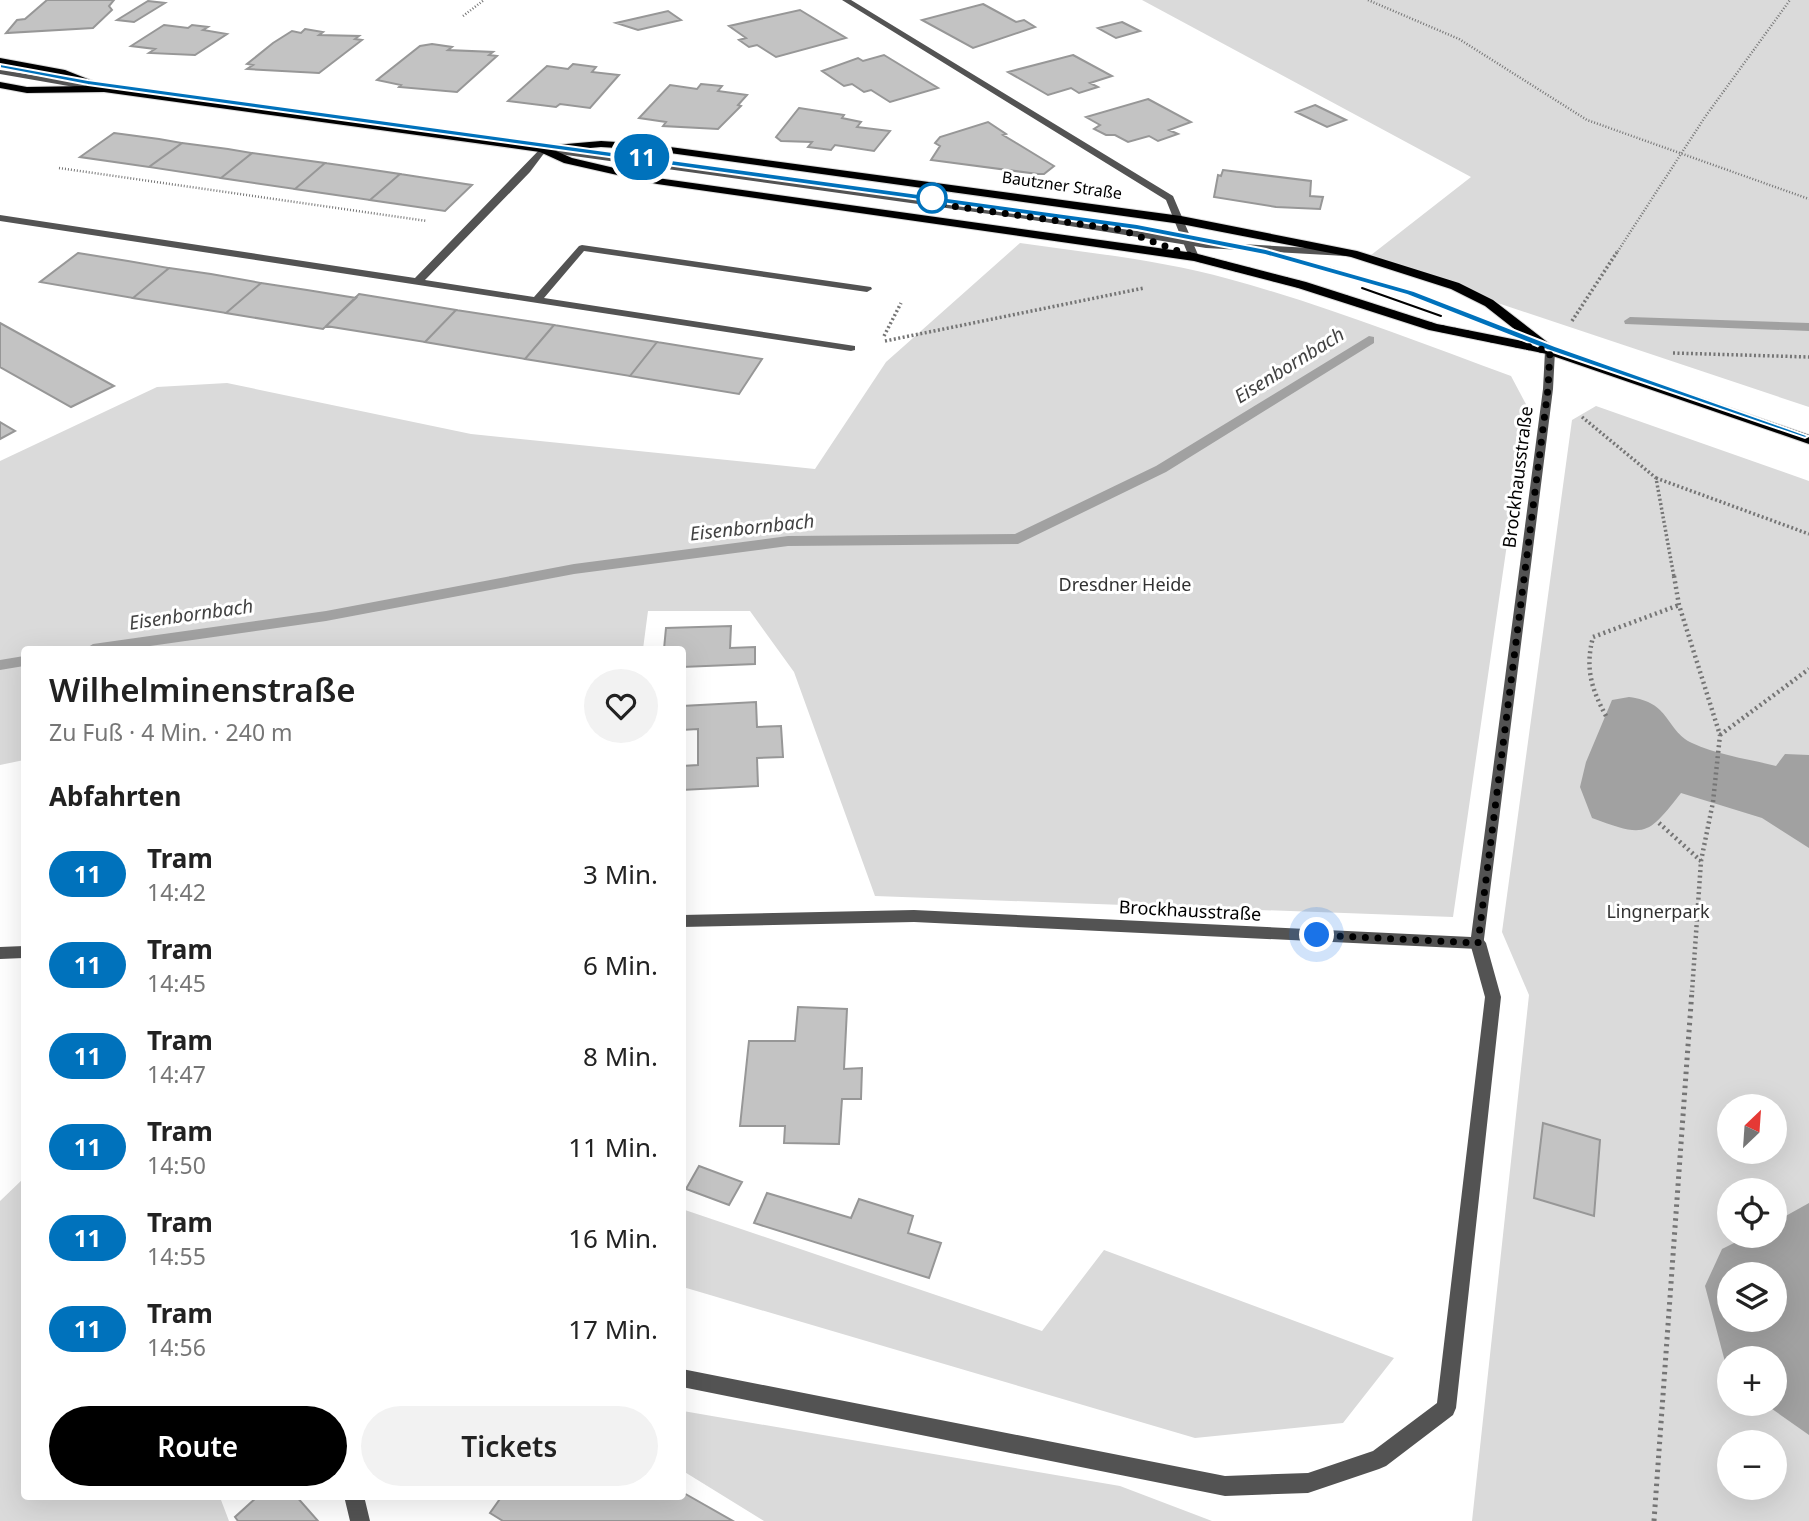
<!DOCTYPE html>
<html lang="de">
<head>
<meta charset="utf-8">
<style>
	:root { --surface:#fff; --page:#f2f2f2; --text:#222; --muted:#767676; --accent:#000 }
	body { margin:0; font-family:"Noto Sans",sans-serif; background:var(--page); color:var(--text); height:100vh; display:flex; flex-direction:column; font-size:26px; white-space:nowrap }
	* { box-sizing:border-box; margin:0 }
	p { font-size:23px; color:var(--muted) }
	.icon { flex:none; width:38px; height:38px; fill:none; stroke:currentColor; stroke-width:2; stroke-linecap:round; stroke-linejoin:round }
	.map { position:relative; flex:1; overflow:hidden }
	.panel { position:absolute; left:21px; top:646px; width:665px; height:854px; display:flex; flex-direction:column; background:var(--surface); border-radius:7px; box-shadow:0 7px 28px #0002 }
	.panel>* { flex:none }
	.badge { padding:0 14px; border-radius:23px; font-size:24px; line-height:46px }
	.needle { width:46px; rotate:25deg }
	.controls { position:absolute; left:1717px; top:1094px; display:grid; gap:14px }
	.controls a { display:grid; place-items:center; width:70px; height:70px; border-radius:50%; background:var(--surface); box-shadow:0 7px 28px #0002; font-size:35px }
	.you { position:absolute; width:35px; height:35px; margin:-18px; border:5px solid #fff; border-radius:50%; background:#1a73e8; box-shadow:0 0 0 10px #1a73e833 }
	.map>.badge { position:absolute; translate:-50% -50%; box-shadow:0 0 0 4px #fff }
	h2 { padding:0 28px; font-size:26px; line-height:63px }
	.round { display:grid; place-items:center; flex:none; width:74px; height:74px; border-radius:37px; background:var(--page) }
	.overview { display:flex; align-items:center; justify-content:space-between; height:119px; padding:0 28px }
	h1 { font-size:33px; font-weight:600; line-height:52px }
	.cta { display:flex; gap:14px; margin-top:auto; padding:14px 28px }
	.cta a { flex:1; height:80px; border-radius:42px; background:var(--accent); color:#fff; font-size:28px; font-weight:600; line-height:80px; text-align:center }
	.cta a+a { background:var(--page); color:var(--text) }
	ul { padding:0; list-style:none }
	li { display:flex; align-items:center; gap:21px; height:91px; padding:0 28px }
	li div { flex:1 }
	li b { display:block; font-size:26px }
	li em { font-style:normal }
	li .badge { min-width:77px; font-weight:700; text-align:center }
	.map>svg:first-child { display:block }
</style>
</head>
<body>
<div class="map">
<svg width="1809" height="1521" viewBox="0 0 1809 1521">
	<rect width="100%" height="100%" fill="#fff"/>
	<path fill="#dadada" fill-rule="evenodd" d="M1142,0H1809V407L1366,259L1471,177Z
		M1020,243C1090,253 1161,260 1229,279C1325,305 1418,342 1511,376L1527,406L1453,917L875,896L794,672L750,611H648L643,649H24V760L0,765V461L157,387L227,383L471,434L815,469L886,362Z
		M1596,406L1809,481V1521H1472L1529,995L1502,932L1572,420ZM1729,1106H1774V1152H1729ZM1729,1190H1774V1236H1729ZM1729,1274H1774V1320H1729ZM1729,1358H1774V1404H1729ZM1729,1442H1774V1488H1729Z
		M24,1178V1496H224L221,1500L229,1521H0V1201Z
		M682,1209L1042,1331L1104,1250L1394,1358L1343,1423L1195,1438L683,1287Z
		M683,1411L1120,1486L1212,1521H764L683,1471Z"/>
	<path fill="#a1a1a1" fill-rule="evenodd" d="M1629,697C1671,702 1665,730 1692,743C1717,755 1749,759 1776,766L1785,754L1809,755V848L1762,818L1681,793C1647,836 1646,838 1592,818L1580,787L1586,762L1612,700Z
		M1809,1203V1435L1765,1404H1774V1358H1729V1377L1705,1286L1722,1249L1748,1236H1774L1775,1222ZM1729,1274H1774V1320H1729Z"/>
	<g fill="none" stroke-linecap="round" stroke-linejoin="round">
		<path fill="#a1a1a1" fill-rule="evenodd" d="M1630,317L1809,323V331L1625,324L1624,321Z
			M1369,336L1374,337V343L1166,472L1018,544L788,546L574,574L326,621L129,649H85L93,644L326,611L574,564L788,536L1015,534L1156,466Z
			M24,656V666L0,670V660Z"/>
	</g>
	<path fill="#c3c3c3" stroke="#979797" stroke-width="2" d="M47,0H114L109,6L112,10L93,28L6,33L17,20L25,19Z
		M148,1L165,3L134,22L117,20Z
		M983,4L1016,22L1024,20L1035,27L973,48L922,20Z
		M800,10L846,38L776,57L757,45L749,47L739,40L746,38L729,26Z
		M668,11L681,20L638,30L616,23Z
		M1122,22L1140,31L1116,38L1098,28Z
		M164,25L188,28L192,25L208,27L203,30L227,34L195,55L149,53L155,49L131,46Z
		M305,29L323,32L319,35L359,36L355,39L362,40L319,73L247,69L253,65L247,64L273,43L292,31L301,33Z
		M432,44L452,47L448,50L493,52L489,55L497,56L457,92L399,87L401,85L377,80L420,46Z
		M884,55L938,88L890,102L871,90L864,92L852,84L844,86L822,71L858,58L863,61Z
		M1073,55L1112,76L1090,83L1098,87L1079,93L1071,88L1048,95L1008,72Z
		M573,64L596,67L592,72L619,75L590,108L560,104L556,107L508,101L547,66L568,69Z
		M701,84L722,86L718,91L747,95L738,105L741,106L718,129L663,126L666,122L639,118L670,85L697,89Z
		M1148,99L1191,122L1169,130L1178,134L1158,141L1149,136L1128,142L1115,135H1106L1094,129L1100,125L1086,117Z
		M1315,105L1346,120L1327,127L1296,112Z
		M799,108L844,115L842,118L861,122L857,127L890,131L874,151L835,145L831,150L808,147L812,142L781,141L776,137Z
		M988,122L1006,134L1003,135L1054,166L1044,174H1038L931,160L940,146L935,143L940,137Z
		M114,133L159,139L182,143L149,167L80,157Z
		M182,143L228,149L252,153L221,178L149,167Z
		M252,153L296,159L325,163L295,189L221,178Z
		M325,163L360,168L400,174L370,200L295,189Z
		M1223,170L1311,181L1310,196L1323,197L1320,209L1276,207L1214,197L1218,175L1221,176Z
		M400,174L426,178L472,185L445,211L370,200Z
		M78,253L128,261L169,268L133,298L40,282Z
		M169,268L211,274L261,283L226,313L133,298Z
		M261,283L307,290L356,298L323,329L226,313Z
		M359,294L456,310L425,342L326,326Z
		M456,310L554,325L525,359L425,342Z
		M0,323L114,386L71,407L0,367Z
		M554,325L657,342L630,376L525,359Z
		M657,342L762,359L739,394L630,376Z
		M0,422L15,431L0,439Z
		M731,626L730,648L755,647V664L682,667V649H664L666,628Z
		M756,702L757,727L781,726L783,757L757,758L758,786L682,790V766L698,765V729L682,730V706Z
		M798,1007L847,1009L844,1069L862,1068L861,1099H842L839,1144L784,1143L785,1126H740L749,1041H795Z
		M1543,1123L1600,1140L1594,1216L1534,1198Z
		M699,1166L742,1182L729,1205L686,1189Z
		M767,1193L851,1218L859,1199L913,1216L908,1233L941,1243L929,1278L754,1223Z
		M682,1492L733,1521H503L490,1513L502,1496H682Z
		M258,1496H296L318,1521H238L235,1517Z"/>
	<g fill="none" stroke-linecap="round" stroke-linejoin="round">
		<defs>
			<path id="primary" d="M0,58L65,70L98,83L99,86L543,146L601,141L648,144L1181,216L1357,251L1459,283L1493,300L1555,348L1809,435V444L1547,354L1429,330L1298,288L1194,261L657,184L564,163L540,152L104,92L27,93L0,88V82L27,87L87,86L59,75L0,64ZM601,147L648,150L1181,224L1351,257L1451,289L1485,306L1532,343L1437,324L1306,282L1194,253L657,178L572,158L556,151Z"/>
		</defs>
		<use href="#primary" stroke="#dbdbdb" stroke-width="2"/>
		<path stroke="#757575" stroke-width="2.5" stroke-dasharray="1 2" stroke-linecap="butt" d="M1368,0L1459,39L1587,120L1809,199
			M463,16L484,0
			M59,168L427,221
			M1616,254L1705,117L1790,0"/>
		<path stroke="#757575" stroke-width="3.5" stroke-dasharray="2 2.5" stroke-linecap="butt" d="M1572,321L1617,252
			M884,336L901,303
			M885,341L1144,288
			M1673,353L1809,357
			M1582,417L1656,478L1674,577
			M1656,478L1809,534"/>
		<path stroke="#757575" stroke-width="4.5" stroke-dasharray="2 3.5" stroke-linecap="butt" d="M1674,576L1679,605L1720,735L1713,802L1701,861L1692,992
			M1606,716C1591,688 1585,668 1593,637L1679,605
			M1720,735L1809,669
			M1659,823L1701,861"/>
		<path stroke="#757575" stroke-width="5" stroke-dasharray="2.5 4.5" stroke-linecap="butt" d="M1654,1521L1692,990"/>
		<path fill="#535353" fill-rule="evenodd" d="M0,70L103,86L107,89L103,92L0,74Z
			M543,146L1026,213L1206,242L1345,250L1350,253L1345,256L1206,248L1026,219L545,152L530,172L425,280L534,297L579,246L582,245L871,287L872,289L867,292L584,251L544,298L855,346V350L851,351L0,221V215L415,278Z
			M1478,937L1483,939L1486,943L1501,997L1456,1408L1453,1415L1386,1466L1379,1469L1308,1493L1225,1496L682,1387V1369L1225,1476L1308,1473L1373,1451L1437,1403L1485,997L1470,943L1473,939Z
			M344,1496H364L370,1521H350Z"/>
		<path fill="#535353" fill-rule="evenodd" d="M842,0H851L1173,196L1199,257L1197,259L1189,257L1166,200Z
			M1550,348L1555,351L1553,389L1483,947L1478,949L914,922L682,927V915L914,910L1471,937L1543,389L1545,351Z
			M24,946V958L0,959V947Z"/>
		<use href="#primary" fill="#000" fill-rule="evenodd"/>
		<path stroke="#000" stroke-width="2" d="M0,66L88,82L1137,227L1331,268L1411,293L1551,348L1809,436
			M1362,288L1441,316"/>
	</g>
	<path fill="#0072bc" stroke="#fff" stroke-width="2" d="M0,64L88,80L1137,224L1266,249L1414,291L1555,346L1809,436L1805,438L1547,350L1407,295L1265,255L1137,230L88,85L0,68Z"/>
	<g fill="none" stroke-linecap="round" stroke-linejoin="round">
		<path stroke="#000" stroke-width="7" stroke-dasharray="0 12.6" d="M932,198L945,205L1122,230L1194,257L1302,285L1434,327L1550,351L1548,389L1478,943L1317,935"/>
	</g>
	<circle fill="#fff" stroke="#0072bc" stroke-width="3.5" cx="932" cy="198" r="14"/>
	<g text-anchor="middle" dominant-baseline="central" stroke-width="6" stroke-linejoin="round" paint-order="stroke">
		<g font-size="16" fill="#000" stroke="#fff">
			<text transform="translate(1062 185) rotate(8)">Bautzner Straße</text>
		</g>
		<g font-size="18" fill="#000" stroke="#fff">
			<text transform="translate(1517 477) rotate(-83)">Brockhausstraße</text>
			<text transform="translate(1190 910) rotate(3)">Brockhausstraße</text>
		</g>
		<g font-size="18" fill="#313131" stroke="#fff">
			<text x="1125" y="584">Dresdner Heide</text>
			<text x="1658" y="911">Lingnerpark</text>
		</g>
		<g font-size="19" font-style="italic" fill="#424242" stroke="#fff">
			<text transform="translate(1289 365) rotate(-32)">Eisenbornbach</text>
			<text transform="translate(752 527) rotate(-6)">Eisenbornbach</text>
			<text transform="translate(191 614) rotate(-8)">Eisenbornbach</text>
		</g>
	</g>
</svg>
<div class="controls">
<a><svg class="needle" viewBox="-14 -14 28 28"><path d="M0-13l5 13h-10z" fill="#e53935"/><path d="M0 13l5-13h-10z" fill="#767676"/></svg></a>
<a><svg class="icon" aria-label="locate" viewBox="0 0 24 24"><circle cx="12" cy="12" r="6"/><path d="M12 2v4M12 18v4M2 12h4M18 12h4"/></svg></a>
<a><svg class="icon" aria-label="layers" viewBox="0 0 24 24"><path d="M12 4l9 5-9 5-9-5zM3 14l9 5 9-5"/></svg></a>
<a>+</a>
<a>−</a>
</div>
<div class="you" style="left:1317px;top:935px"></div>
<b class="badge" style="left:642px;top:157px;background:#0072bc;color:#fff">11</b>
<section class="panel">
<div class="overview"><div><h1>Wilhelminenstraße</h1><p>Zu Fuß · 4 Min. · 240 m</p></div><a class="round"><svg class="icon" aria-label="heart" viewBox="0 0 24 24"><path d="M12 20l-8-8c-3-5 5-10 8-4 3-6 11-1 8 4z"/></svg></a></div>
<h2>Abfahrten</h2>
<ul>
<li><span class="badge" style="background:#0072bc;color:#fff">11</span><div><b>Tram</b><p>14:42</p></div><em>3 Min.</em></li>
<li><span class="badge" style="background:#0072bc;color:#fff">11</span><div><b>Tram</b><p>14:45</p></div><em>6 Min.</em></li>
<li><span class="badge" style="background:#0072bc;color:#fff">11</span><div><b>Tram</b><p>14:47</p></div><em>8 Min.</em></li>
<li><span class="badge" style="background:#0072bc;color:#fff">11</span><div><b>Tram</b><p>14:50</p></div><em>11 Min.</em></li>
<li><span class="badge" style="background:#0072bc;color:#fff">11</span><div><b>Tram</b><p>14:55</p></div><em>16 Min.</em></li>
<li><span class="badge" style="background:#0072bc;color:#fff">11</span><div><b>Tram</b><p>14:56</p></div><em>17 Min.</em></li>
</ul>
<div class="cta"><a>Route</a><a>Tickets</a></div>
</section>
</div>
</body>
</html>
